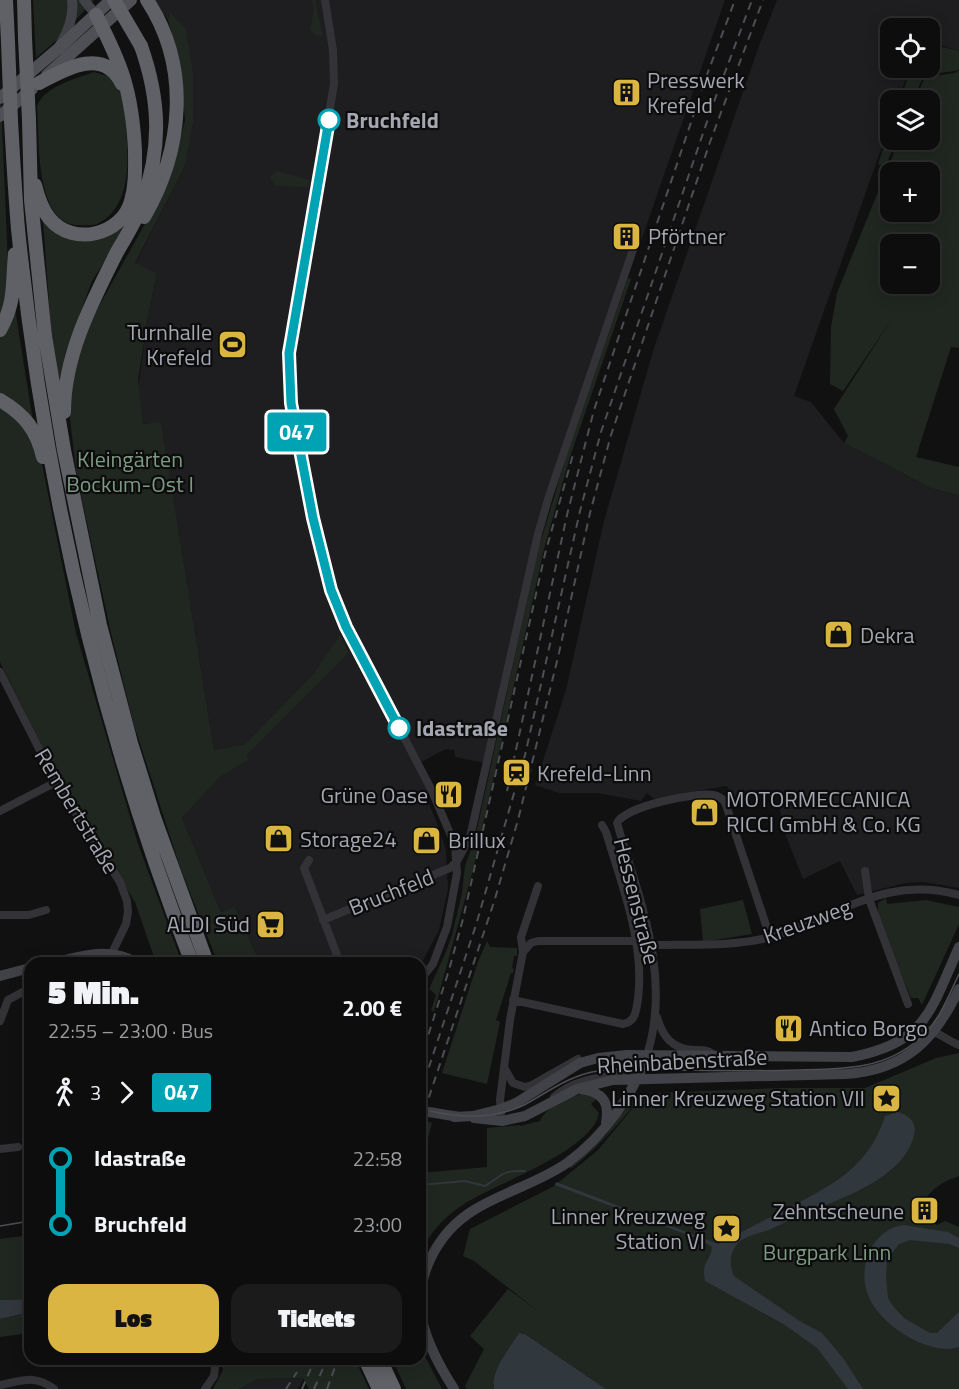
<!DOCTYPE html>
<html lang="de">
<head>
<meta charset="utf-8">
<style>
	:root { --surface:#0d0d0e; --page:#1b1b1c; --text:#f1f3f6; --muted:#9a9c9e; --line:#2d2d2e; --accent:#dab542 }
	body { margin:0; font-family:"Titillium Web",sans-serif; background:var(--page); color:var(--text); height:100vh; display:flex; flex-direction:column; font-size:22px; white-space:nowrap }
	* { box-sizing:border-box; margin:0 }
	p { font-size:20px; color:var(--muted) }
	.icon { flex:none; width:33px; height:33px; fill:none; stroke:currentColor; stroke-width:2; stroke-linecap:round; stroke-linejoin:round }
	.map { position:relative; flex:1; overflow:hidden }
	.drawer { position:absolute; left:24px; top:957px; width:402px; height:408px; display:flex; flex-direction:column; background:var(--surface); border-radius:18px; box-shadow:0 3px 15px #0003,0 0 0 2px var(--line) }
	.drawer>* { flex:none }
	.badge { padding:0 12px; border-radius:4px; font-size:21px; line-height:39px }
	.buttons { position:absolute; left:880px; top:18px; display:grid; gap:12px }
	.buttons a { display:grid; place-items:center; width:60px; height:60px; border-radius:12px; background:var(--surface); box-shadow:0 3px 15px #0003,0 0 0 2px var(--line); font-size:30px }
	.map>.badge { position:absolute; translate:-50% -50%; box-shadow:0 0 0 3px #fff }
	.legs { display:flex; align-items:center; gap:9px; height:66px; padding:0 24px; font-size:20px }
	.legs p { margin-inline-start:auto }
	.head { display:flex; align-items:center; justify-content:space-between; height:102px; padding:0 24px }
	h1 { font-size:33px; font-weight:800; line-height:45px }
	.cta { display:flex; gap:12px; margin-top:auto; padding:12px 24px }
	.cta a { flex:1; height:69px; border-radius:18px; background:var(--accent); color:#111; font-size:24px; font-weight:800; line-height:69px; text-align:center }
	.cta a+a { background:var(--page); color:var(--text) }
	ul { padding:0 24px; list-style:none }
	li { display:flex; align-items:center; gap:21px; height:66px; font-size:22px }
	li i { display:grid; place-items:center; width:9px; height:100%; margin:0 8px; background:currentColor }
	li i::after { content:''; width:15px; height:15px; margin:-8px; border:4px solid; border-radius:50%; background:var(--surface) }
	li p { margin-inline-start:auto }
	li:first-child i { background:linear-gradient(#0000 50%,currentColor 0) }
	li:last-child i { background:linear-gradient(currentColor 50%,#0000 0) }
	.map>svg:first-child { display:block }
</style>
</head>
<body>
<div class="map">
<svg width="959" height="1389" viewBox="0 0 959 1389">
	<rect width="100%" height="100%" fill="#111112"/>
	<path fill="#1e1d1f" d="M155,0H725L642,238L629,255L546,494L485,763L455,757L454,750L446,749L421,762L437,791L426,797L435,818L446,850L448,889L439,930L420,966V963H260L235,906L221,912L182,818L220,777L249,760L247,755L349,651L340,636L314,673L245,744L214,750L161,423L143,424L138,388L148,317L157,273L135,264L185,166L193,73L168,13V20L157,6Z
		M777,0H959V51L930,42V28H891V68H910L898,100H891V121L794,396L811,402L844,443L933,489L959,495V888L924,882L905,883L857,895L840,861L803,879L782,826L778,791L732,796L727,786L676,794L654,799L647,793L641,801L597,793H559L535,785L566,690L604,521L653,351L759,46Z
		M304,1378L298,1389H239L258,1379Z"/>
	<path fill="#202721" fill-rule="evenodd" d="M33,0H94L60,37L36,58Z
		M312,0H315L323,36L315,35L310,29L314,8Z
		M169,12L186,29L193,73V122L185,166L135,263L157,273L148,317L138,380L143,424L161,422L214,750L245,744L314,673L340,635L349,652L247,755L249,760L220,777L182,818L221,912L235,906L260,963H218L181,870L134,725L111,633L77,477L69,411L76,362L89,324L170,179L185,120L180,61L168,20Z
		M930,44L959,51V69L955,71L924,75L913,100H900L911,68H930Z
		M959,70V348L951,347L916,457L959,467V495L933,489L844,443L848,436L834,409L893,317L843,391L830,384L831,327L837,293L899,140H930V100H915L925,77L955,73ZM891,172H930V212H891ZM891,244H930V284H891Z
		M94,72C99,74 107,75 111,78C124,90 124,109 126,125C128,158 133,206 97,224C92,226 84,225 79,225C65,226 53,214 49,202C37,172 39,137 37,106C45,86 75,79 94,72Z
		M0,78L8,265L32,415L76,633L138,844L182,963H156L135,902L61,784L0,662Z
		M891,126V140H897L885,167L878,164Z
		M276,171L310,180L308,187L275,186L270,178Z
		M131,220L92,281L66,351L59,381L51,329L43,221L57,234L70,239Z
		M628,278L631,279L569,460L544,549L473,870L434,1012L431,1010L436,995L429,989L445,954L452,935L462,893L465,866L475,838L539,547L566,458Z
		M886,898L887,904L926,900L959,907V924L922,1005L918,998H911L876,913L878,911V903Z
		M743,900L752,934L703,942L700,909Z
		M487,941L490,947L517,948V956H514L512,968L514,969L513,973H511L496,1020L500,1022L487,1084L442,1073L478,962Z
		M959,1053V1176C934,1185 922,1196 916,1222L925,1224L927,1219L937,1225L945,1221L959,1227V1389H606L525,1334L519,1333L493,1385L494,1389H467L465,1386L484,1349L470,1336L508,1289L538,1311L474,1261L463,1256L470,1229L554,1186L598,1150L641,1098L655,1093L781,1088H865L936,1058Z
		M585,1093L598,1097L591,1104L599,1113C593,1151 494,1184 464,1204C444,1217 429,1233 420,1255V1173L487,1167V1128L520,1125V1126L540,1121C546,1106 570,1097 585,1093Z
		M638,1093L641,1096C620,1123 599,1146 572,1168L568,1167L606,1135Z
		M424,1120L432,1123L420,1170V1132Z
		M30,1235V1299L0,1300V1239Z
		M30,1312V1333L0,1337V1319Z
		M420,1347L441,1387L442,1389H406L392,1359H420Z
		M221,1359H355L369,1389H309L303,1378L258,1379L239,1389H213L223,1370Z"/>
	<path fill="#30373d" d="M898,1112C909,1116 917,1121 914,1135C904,1179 838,1200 802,1214C792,1218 783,1224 773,1228C763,1233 746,1235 739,1242C729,1252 729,1265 734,1276L798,1320L822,1333L843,1358L863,1389H848L817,1348L785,1325L705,1281C701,1260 711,1262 712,1247L701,1240L555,1185L556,1182L718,1244C742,1232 765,1220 788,1208C833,1185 869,1167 885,1116Z
		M904,1225L948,1232L959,1238V1248L949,1244L910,1240L899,1244L887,1260L886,1277L888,1298L893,1306L904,1318L930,1333H937L959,1312V1347C928,1357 876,1323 867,1292C858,1264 873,1229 904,1225Z
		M30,1299V1312L0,1319V1300Z
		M519,1333L525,1334L606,1389H494C490,1371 510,1348 519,1333Z"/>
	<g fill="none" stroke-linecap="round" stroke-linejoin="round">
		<path stroke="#30373d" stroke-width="2" d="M420,1185L465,1181L485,1186C503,1175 501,1170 525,1171"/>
		<path stroke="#333337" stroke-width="8" d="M325,0L333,50L334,84L289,353L290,403L317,532L327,575L339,612L432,791L455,845L457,873L447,927L433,964L420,980
			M0,672L56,782L120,882L127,901L128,912L126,924L112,953
			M0,811L56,782
			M309,860L304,868L340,963
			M865,871L869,899L908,1004
			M0,915H29L46,910
			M323,920L450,868L457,861L470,837L538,534L549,496L636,241
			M653,945C692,944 732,947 771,937C839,917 884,874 959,895
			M523,952L521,937L538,886
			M513,1000L623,1024C636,1022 636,1010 638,999C645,942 622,886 606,832L602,825
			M657,1017C663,1037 672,1049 694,1050C701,1050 707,1049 713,1054
			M0,1021L8,1000L30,988L29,974
			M918,1029C934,1028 944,1039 959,1045
			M647,1055C672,975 639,899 617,823C626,806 695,792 713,795C719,796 722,798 725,802L770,937
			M505,1069L513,1083L525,1087L532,1085L578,1059
			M554,1097C579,1075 610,1078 641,1071
			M501,1113L500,1100L510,1020L523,952L531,943L538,941H636
			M0,1149L18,1147
			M0,1385C22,1381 35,1374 54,1389
			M205,1389L214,1376L216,1359"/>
		<path stroke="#414247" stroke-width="10" d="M84,0L96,15
			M60,45C68,31 74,17 72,0
			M52,963C83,956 108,946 138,963
			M0,976L30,968
			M581,1089C602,1092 610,1101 606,1123
			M429,1112L459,1117
			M454,1117L473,1116L501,1109L516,1103L580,1063L598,1058L627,1055L852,1057C927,1043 931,1009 959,947
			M474,1118L502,1121L525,1116L577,1089L613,1080L846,1074C905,1070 935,1040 959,989
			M454,1389C440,1367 427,1344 422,1319C414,1276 438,1232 474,1210C503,1192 538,1183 567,1163C604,1136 632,1097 647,1055"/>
		<path stroke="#4f5056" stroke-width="12" d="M47,75L131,0
			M0,98L58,49L111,0
			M0,116L32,89"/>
		<path stroke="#5f6167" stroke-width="14" d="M6,0L8,42
			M24,0L25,38
			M39,83C65,69 104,46 122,84
			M29,120L31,200L45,336L64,450L100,625L131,743L155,820L207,963
			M11,121C13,157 15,193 18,229C44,481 100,727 192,963
			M35,185C38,197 42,210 50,219C73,247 122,235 131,201C136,184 135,167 135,150C132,92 122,65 96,15
			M144,217C183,150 191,67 147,0
			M0,330C16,302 12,284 15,254
			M0,400C24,414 37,430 43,457
			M64,412C64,355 92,302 117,252C126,236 137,220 142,203C162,148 160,100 141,46
			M365,1359L379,1389
			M380,1359L394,1389"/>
		<path stroke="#4e4f54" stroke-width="1.5" d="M430,1111C461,1118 495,1119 524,1105C548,1092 570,1075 598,1071C624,1067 653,1070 680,1070C719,1071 759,1071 798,1070C842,1069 884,1070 919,1039C939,1022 948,997 959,974
			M0,1226L30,1221"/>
		<path stroke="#4e4f54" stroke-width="2" stroke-dasharray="8 6" stroke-linecap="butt" d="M507,791L567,515L594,410L708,72L735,0
			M420,1061L449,970L463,919L545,554L574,451
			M420,1094L476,925L525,755L580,511L601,432L712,107L752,0
			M420,1124L494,902L518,820L559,653L590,513L611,435L710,142L763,0
			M286,1389L297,1372
			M302,1389L315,1359
			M314,1389L327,1359
			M327,1389L338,1359"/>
		<path stroke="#5f6167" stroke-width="14" d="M114,0L141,46
			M25,38L29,120
			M8,42L11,121"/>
	</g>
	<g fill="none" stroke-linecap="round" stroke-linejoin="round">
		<defs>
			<path id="line-1" d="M329,120L289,353L291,403L313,518L331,590L346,627L399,728"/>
		</defs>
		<use href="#line-1" stroke="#fff" stroke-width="14"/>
		<use href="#line-1" stroke="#00a3b4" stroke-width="9"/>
	</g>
	<defs>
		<symbol id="building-square" viewBox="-11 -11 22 22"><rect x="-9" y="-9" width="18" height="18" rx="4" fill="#dab542" stroke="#0c0c0d"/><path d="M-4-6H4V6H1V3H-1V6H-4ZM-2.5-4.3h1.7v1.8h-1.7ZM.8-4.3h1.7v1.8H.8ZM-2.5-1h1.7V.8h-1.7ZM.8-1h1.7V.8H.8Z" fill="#111"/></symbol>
		<symbol id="stadium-square" viewBox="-11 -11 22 22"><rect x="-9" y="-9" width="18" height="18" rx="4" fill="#dab542" stroke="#0c0c0d"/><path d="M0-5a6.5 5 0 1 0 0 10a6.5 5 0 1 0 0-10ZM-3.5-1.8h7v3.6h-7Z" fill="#111"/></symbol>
		<symbol id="shop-square" viewBox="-11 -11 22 22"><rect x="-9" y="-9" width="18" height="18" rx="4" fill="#dab542" stroke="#0c0c0d"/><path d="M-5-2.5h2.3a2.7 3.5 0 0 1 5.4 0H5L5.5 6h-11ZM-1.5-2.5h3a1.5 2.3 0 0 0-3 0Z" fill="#111"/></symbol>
		<symbol id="station-square" viewBox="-11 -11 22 22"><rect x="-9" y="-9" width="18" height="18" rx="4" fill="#dab542" stroke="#0c0c0d"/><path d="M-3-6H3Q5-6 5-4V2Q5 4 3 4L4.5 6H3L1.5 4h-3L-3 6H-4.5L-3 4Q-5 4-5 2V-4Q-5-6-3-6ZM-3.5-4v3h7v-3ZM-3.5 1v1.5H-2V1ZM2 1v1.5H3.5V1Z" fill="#111"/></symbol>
		<symbol id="restaurant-square" viewBox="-11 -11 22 22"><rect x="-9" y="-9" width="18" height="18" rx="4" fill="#dab542" stroke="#0c0c0d"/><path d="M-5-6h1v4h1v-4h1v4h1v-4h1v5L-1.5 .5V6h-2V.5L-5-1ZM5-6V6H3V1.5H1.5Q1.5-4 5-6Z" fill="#111"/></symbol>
		<symbol id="supermarket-square" viewBox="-11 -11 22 22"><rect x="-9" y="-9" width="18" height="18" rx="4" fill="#dab542" stroke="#0c0c0d"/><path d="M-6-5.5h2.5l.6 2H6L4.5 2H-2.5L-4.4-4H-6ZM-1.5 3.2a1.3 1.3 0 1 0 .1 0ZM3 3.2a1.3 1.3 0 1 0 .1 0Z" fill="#111"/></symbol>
		<symbol id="sight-square" viewBox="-11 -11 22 22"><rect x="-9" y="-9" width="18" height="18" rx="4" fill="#dab542" stroke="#0c0c0d"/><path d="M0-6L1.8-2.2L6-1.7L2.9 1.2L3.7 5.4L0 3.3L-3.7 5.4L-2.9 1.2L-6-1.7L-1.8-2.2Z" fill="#111"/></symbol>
	</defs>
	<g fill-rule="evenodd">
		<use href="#building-square" x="610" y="76" width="33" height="33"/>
		<use href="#building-square" x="610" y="220" width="33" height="33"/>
		<use href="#stadium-square" x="216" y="328" width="33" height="33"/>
		<use href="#shop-square" x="822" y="618" width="33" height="33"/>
		<use href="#station-square" x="500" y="756" width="33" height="33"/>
		<use href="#restaurant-square" x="432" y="778" width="33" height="33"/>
		<use href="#shop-square" x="688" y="796" width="33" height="33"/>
		<use href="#shop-square" x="262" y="822" width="33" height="33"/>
		<use href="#shop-square" x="410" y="824" width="33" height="33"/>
		<use href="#supermarket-square" x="254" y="908" width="33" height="33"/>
		<use href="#restaurant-square" x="772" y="1012" width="33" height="33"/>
		<use href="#sight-square" x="870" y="1082" width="33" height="33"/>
		<use href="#building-square" x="908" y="1194" width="33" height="33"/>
		<use href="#sight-square" x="710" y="1212" width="33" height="33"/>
	</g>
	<g fill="#fff" stroke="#00a3b4" stroke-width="3">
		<circle cx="329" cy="120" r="10"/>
		<circle cx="399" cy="728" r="10"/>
	</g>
	<g text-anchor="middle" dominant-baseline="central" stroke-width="4.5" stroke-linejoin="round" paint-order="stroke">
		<g font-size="22" fill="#a4a7b1" stroke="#0c0c0d" text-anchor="start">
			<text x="647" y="80">Presswerk<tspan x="647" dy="25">Krefeld</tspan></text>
			<text x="648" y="236">Pförtner</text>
			<text x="212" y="332" text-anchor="end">Turnhalle<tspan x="212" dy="25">Krefeld</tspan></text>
			<text x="860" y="635">Dekra</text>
			<text x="537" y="773">Krefeld-Linn</text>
			<text x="428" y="795" text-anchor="end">Grüne Oase</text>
			<text x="726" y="799">MOTORMECCANICA<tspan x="726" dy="25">RICCI GmbH &amp; Co. KG</tspan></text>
			<text x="300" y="839">Storage24</text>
			<text x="448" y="840">Brillux</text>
			<text x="250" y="924" text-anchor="end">ALDI Süd</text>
			<text x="809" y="1028">Antico Borgo</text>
			<text x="865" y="1098" text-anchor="end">Linner Kreuzweg Station VII</text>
			<text x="904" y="1211" text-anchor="end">Zehntscheune</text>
			<text x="705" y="1216" text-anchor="end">Linner Kreuzweg<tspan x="705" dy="25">Station VI</tspan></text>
		</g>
		<g font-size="22" font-weight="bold" fill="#a4a7b1" stroke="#0c0c0d" text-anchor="start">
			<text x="346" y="120">Bruchfeld</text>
			<text x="416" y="728">Idastraße</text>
		</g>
		<g font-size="22" fill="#7d9a82" stroke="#0c0c0d">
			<text x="130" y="459">Kleingärten<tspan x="130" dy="25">Bockum-Ost I</tspan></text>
			<text x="827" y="1252">Burgpark Linn</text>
		</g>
		<g font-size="22" fill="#a4a7b1" stroke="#0c0c0d">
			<text transform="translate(77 811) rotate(59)">Rembertstraße</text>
			<text transform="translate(391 892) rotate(-22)">Bruchfeld</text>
			<text transform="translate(637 901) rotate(76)">Hessenstraße</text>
			<text transform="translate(807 921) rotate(-20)">Kreuzweg</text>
			<text transform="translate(682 1061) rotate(-3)">Rheinbabenstraße</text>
		</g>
	</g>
</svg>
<div class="buttons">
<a><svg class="icon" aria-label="locate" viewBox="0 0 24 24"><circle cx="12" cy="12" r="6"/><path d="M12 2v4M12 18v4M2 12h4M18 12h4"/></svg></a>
<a><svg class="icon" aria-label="layers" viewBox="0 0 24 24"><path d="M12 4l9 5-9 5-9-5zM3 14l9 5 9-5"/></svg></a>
<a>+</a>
<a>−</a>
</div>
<b class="badge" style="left:297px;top:432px;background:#00a3b4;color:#fff">047</b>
<section class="drawer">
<div class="head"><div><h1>5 Min.</h1><p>22:55 – 23:00 · Bus</p></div><b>2.00 €</b></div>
<div class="legs"><svg class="icon" aria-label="walk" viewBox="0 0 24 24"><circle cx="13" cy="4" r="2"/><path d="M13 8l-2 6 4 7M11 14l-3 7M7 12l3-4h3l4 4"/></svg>3<svg class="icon" aria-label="forward" viewBox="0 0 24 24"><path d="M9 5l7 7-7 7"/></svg><b class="badge" style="background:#00a3b4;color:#fff">047</b></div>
<ul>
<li><i style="color:#00a3b4"></i><b>Idastraße</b><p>22:58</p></li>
<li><i style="color:#00a3b4"></i><b>Bruchfeld</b><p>23:00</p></li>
</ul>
<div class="cta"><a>Los</a><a>Tickets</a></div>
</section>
</div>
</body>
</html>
